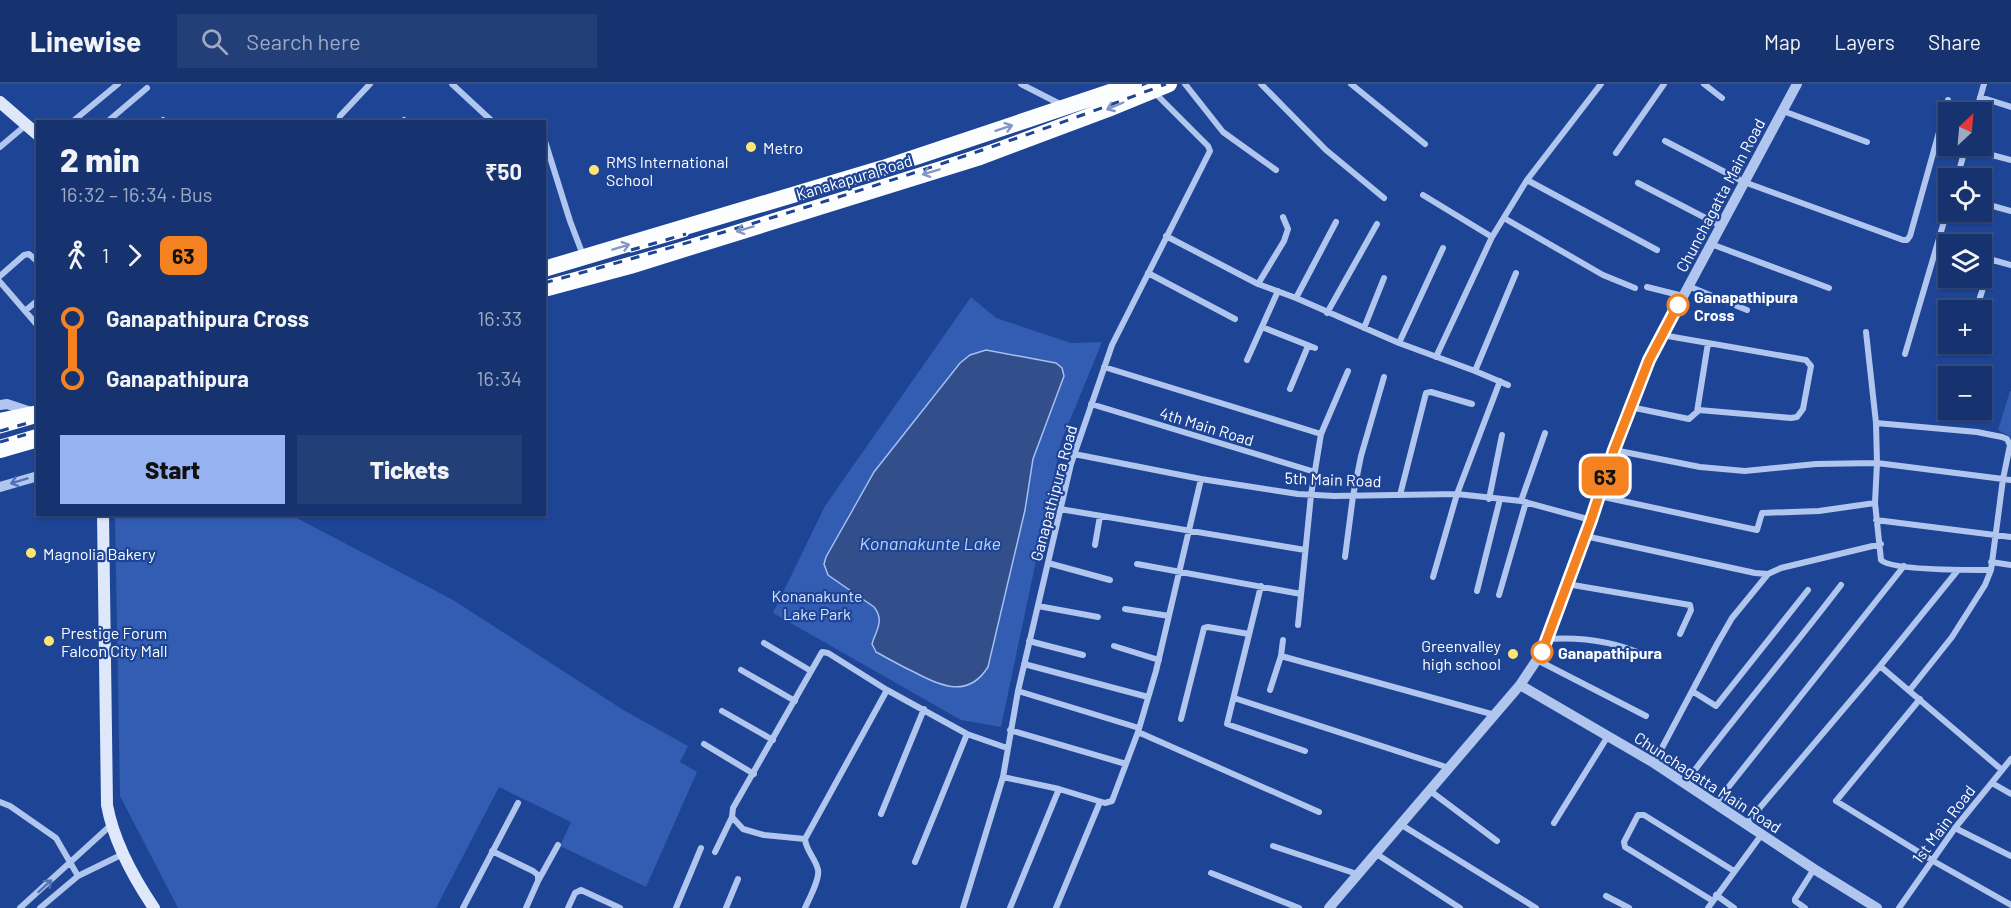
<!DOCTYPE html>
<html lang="en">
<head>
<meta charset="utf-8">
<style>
	:root { --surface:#163370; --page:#233f78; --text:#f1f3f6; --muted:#9eaac3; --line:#354e83; --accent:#95b2f1 }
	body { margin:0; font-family:Barlow,sans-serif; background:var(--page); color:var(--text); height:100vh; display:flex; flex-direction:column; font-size:22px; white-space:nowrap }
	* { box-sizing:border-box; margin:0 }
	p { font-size:20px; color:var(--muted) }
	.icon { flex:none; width:33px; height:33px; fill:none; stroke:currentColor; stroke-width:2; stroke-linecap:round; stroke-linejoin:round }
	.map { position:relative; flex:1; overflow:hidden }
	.details { position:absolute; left:36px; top:36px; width:510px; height:396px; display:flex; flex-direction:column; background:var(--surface); border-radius:0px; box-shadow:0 2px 4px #0004,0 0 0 2px var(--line) }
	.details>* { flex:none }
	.badge { padding:0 12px; border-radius:9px; font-size:21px; line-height:39px }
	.needle { width:39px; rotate:26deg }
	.buttons { position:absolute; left:1938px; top:18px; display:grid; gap:12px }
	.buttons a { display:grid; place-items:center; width:54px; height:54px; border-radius:0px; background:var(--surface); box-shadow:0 2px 4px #0004,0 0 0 2px var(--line); font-size:30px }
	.map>.badge { position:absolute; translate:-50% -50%; box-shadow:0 0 0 3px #fff }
	.legs { display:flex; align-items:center; gap:9px; height:66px; padding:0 24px; font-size:20px }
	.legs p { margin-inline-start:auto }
	.head { display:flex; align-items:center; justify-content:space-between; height:102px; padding:0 24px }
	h1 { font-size:33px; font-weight:800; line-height:45px }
	.action { display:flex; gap:12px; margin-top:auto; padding:12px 24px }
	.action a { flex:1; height:69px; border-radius:0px; background:var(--accent); color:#111; font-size:24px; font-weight:800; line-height:69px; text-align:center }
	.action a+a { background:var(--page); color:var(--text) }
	ul { padding:0 24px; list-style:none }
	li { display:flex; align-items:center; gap:21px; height:60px; font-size:22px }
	li i { display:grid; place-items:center; width:9px; height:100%; margin:0 8px; background:currentColor }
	li i::after { content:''; width:15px; height:15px; margin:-8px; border:4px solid; border-radius:50%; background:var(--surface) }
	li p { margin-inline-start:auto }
	li:first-child i { background:linear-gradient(#0000 50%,currentColor 0) }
	li:last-child i { background:linear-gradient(currentColor 50%,#0000 0) }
	header { display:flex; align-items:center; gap:36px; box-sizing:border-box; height:84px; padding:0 30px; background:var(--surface); border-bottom:2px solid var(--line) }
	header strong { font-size:28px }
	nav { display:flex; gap:33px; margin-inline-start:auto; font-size:21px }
	.search { width:420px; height:54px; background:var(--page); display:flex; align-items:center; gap:15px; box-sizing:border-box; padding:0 21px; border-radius:0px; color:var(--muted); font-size:22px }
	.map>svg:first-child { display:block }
</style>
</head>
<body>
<header>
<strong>Linewise</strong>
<div class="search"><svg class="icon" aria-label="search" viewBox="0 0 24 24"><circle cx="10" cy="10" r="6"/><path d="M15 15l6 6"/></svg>Search here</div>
<nav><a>Map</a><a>Layers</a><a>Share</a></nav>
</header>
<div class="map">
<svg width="2011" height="824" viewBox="0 0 2011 824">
	<rect width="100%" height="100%" fill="#1e4495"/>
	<path fill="#325db3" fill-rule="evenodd" d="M971,213L996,234L1071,259L1102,258L1061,358L1001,643L961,636L773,529L825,422ZM975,269L1062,284L1064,292L1033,375L1025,426L988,583L975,597L929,596L874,567C868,552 884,544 878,528L825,476L849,430L874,388L960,279Z
		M2010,307H2011V353L1998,346Z
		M115,431H291L453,516L625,627L688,662L680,678L697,688L646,803L560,762L571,738L499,703L436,824H178L120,712Z"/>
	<path fill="#334f8b" stroke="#a5bff0" stroke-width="1.5" d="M986,266L1056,279L1062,284L1064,292L1033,375L1025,426L988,583C968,615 940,602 914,588C901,582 889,575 876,568L872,560C876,546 885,537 874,523L828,491L824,480L826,473L874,388L960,279L970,271Z"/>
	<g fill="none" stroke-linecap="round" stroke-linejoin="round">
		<path stroke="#b1c6ef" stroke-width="6" d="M452,0L493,38
			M1021,0L1062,21
			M1185,0L1223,48L1276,86
			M1261,0L1326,66L1384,114
			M1351,0L1425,60
			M1704,0L1722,14
			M1980,13L2011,23
			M1783,27L1867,58
			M1976,28L1984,0
			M404,36L406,38
			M72,38L118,0
			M107,38L147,4
			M161,38L163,36
			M339,38L340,32L370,0
			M544,54L570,137L583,171
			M1665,57L1744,98L1903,156H1907L1910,152L1948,16
			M0,63L26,41
			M1966,64L2011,76
			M1616,69L1664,0
			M1957,94L1966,62
			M1527,96L1601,0
			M1638,99L1721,142
			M1423,111L1492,153
			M1982,119L2011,127
			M1504,134L1603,191L1635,204
			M1166,152L1258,200L1296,214L1399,259L1475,287L1516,189
			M1711,160L1829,204
			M1938,160L1948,163
			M1982,173L2011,181
			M1148,189L1235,235
			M0,192L24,171L29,170L38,178
			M0,198L38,242
			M1258,200L1284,157L1288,145L1283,133
			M1688,202L1747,226
			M1647,203L1683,212
			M1296,214L1336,138
			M1976,226L1992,176
			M25,227L38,216
			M1327,229L1377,140
			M1262,243L1315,264
			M1364,244L1384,194
			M1866,248L1876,339L1877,379L1875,419L1881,476C1892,487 1972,486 1991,486
			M1399,259L1443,164
			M1905,270L1948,124
			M1436,273L1492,153L1527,96L1657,166
			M1247,276L1278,207
			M1104,283L1321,350
			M1475,287L1508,301
			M1290,305L1308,262
			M1091,320L1315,388
			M1630,323L1689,335L1699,326L1791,334L1797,333L1803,325L1811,282L1806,276L1662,251
			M1697,328L1708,259
			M1876,339L1977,348L2002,353L2007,355L2010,361L2003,395L2011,396
			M1614,366L1700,383L1745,387L1816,380L1877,379L2003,395L1991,486L1985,501L1952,553L1909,607
			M1074,370L1201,395L1298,410L1334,412L1457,410L1521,417L1591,436
			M1400,411L1426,309L1431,308L1472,320
			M1599,412L1757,446L1762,429L1819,427L1875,419
			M1489,415L1502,351
			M1521,417L1545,349
			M1060,425L1305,466
			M1876,436L2011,453
			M1585,452L1755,489L1768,490L1781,484L1881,460
			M1095,461L1100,432
			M1345,473L1353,412L1361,372L1384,293
			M1991,478L2011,481
			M1048,479L1110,496
			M1137,480L1301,510
			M1433,493L1457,410L1500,297
			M1567,500L1690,521L1691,526L1680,550
			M1261,502L1227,640L1305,667
			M1477,507L1500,415
			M1499,511L1526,418
			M1038,522L1098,533
			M1125,525L1169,532
			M1298,541L1311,411L1321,350L1348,287
			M1547,555C1582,553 1615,557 1646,572
			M1283,556L1281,572L1495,631
			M1029,557L1083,571
			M764,559L811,587
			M1114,562L1159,576
			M1537,576L1646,632
			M1024,580L1148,613
			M1880,582L1958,486
			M741,586L795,617
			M1270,606L1281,572
			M1018,607L1139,644
			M1692,607L1716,622L1808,506
			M1234,614L1449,684
			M1920,615L1836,717L1935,778L2011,821
			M722,627L773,656
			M1181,635L1204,544L1208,543L1249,550
			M1010,646L1126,680
			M1138,648L1319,728
			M704,660L754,690
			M1654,679L1717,560L1732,534L1768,490
			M1003,693L1059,705L1105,719L1112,717L1138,648L1156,587L1201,395
			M1685,699C1735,632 1790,568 1841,501
			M1992,699L2011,710
			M1429,706L1497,757
			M0,718L10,722L56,754L78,792
			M1715,720L1904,482
			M881,730L924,625
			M1554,739L1608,652
			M1400,740L1536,824
			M1746,740L1880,582L2002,686
			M1955,744L2011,772
			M805,755L764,751L743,745L732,733L733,724L822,568L828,569L887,606L967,650L1007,664
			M1273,762L1357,790
			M492,767L533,787L538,791V797L526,824
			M715,768L732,733
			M1375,769L1460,824
			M915,778L967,650
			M1211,789L1299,824
			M538,797L558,761
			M1716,811L1734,824
			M1606,812L1629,824
			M1713,817L1625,763L1624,758L1638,731H1644L1734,787
			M20,824L111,741
			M40,824L78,792L123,770
			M463,824L518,719
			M568,824L575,809L581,806L620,824
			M676,824L701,764
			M726,824L738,795
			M805,824C809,815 820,795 818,786C816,775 806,767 805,755L887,606
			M963,824L1003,693L1018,607L1071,380L1112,261L1210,67L1208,62L1155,9
			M1010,824L1059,705
			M1056,824L1100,718
			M1708,824L1762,750
			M1805,824L1795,817V815L1814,785
			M1899,824L1955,744L2011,675"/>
		<path stroke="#b1c6ef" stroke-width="10" d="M0,321L7,320L34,329
			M0,403L38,392
			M1520,601L1654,679L1814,785L1877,824
			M1329,824L1520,601L1542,568L1591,436L1614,366L1649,276L1797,0"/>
		<path stroke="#dfe7fb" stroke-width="12" d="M0,18L38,51
			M103,430L107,721C114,759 133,793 154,824"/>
		<path stroke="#fcfdff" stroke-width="16" d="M544,185L883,84L1134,0
			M544,205L630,182L980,73L1108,25L1169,0
			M0,337L38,329
			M0,366L38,355"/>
		<defs>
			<path id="rail" d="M631,166L686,150
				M544,199C754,142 963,77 1166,0
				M0,347L38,336
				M0,358L38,347"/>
		</defs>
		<use href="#rail" stroke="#fff" stroke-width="5"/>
		<use href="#rail" stroke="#1e4495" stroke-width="3" stroke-dasharray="9" stroke-linecap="butt"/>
	</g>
	<defs><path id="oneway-shaft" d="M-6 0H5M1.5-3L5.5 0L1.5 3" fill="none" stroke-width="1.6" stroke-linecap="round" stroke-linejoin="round" transform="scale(1.5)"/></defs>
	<g stroke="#8297c5">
		<use href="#oneway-shaft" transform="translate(1115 22) rotate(157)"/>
		<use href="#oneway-shaft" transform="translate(1004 44) rotate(-18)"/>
		<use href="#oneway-shaft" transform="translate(931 88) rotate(163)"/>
		<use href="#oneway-shaft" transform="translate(745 145) rotate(163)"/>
		<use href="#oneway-shaft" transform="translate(621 163) rotate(-17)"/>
	</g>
	<g stroke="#5172b4">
		<use href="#oneway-shaft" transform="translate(19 397) rotate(163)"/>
		<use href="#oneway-shaft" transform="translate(45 802) rotate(-42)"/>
	</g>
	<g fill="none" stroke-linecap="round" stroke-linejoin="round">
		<defs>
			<path id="line-1" d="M1542,568L1591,436L1614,366L1649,276L1678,221"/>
		</defs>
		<use href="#line-1" stroke="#fff" stroke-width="14"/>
		<use href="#line-1" stroke="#f58220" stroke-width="9"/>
	</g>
	<g fill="#fde571" stroke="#1e4495" stroke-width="2">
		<circle cx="751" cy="63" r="6"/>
		<circle cx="594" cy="86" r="6"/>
		<circle cx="31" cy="469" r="6"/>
		<circle cx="49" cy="557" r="6"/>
		<circle cx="1513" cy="570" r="6"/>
	</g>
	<g fill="#fff" stroke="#f58220" stroke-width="3">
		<circle cx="1678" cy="221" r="10"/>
		<circle cx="1542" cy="568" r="10"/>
	</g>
	<g text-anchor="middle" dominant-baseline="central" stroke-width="4.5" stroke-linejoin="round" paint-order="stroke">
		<g font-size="16" fill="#fff" stroke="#1e4495" text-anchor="start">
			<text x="763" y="63">Metro</text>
			<text x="606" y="77">RMS International<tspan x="606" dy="18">School</tspan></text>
			<text x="43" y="469">Magnolia Bakery</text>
			<text x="61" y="548">Prestige Forum<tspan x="61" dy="18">Falcon City Mall</tspan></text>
			<text x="1501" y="561" text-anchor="end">Greenvalley<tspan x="1501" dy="18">high school</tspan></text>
		</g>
		<g font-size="16" fill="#fff" stroke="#1e4495">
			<text transform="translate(854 93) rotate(-17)">Kanakapura Road</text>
			<text transform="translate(1720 111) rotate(-62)">Chunchagatta Main Road</text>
			<text transform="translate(1207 342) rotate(17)">4th Main Road</text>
			<text transform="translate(1333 395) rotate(2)">5th Main Road</text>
			<text transform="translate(1053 409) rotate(-75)">Ganapathipura Road</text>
			<text transform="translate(1708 698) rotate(33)">Chunchagatta Main Road</text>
			<text transform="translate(1943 740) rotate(-53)">1st Main Road</text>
		</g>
		<g font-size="16" font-weight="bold" fill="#fff" stroke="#1e4495" text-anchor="start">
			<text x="1694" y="212">Ganapathipura<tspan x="1694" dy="18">Cross</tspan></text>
			<text x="1558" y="568">Ganapathipura</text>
		</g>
		<g font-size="16" fill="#d8e3fa" stroke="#1e4495">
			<text x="817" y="511">Konanakunte<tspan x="817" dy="18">Lake Park</tspan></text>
		</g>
		<g font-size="18" font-style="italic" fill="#bed1f5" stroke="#1e4495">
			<text x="930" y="459">Konanakunte Lake</text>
		</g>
	</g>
</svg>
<div class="buttons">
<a><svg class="needle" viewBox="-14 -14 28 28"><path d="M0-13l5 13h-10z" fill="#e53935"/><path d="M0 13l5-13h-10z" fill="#9eaac3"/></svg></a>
<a><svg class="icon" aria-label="locate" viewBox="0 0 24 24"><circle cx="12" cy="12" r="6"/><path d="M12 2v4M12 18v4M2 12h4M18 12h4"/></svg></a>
<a><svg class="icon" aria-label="layers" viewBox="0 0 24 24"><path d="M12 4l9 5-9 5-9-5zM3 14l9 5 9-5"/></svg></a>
<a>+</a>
<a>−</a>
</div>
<b class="badge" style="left:1605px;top:392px;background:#f58220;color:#111">63</b>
<section class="details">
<div class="head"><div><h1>2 min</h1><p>16:32 – 16:34 · Bus</p></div><b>₹50</b></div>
<div class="legs"><svg class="icon" aria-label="walk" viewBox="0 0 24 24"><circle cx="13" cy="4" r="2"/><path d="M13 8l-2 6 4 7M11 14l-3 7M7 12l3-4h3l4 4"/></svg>1<svg class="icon" aria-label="forward" viewBox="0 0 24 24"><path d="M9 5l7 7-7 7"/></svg><b class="badge" style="background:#f58220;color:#111">63</b></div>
<ul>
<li><i style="color:#f58220"></i><b>Ganapathipura Cross</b><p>16:33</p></li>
<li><i style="color:#f58220"></i><b>Ganapathipura</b><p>16:34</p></li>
</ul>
<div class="action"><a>Start</a><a>Tickets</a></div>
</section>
</div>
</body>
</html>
